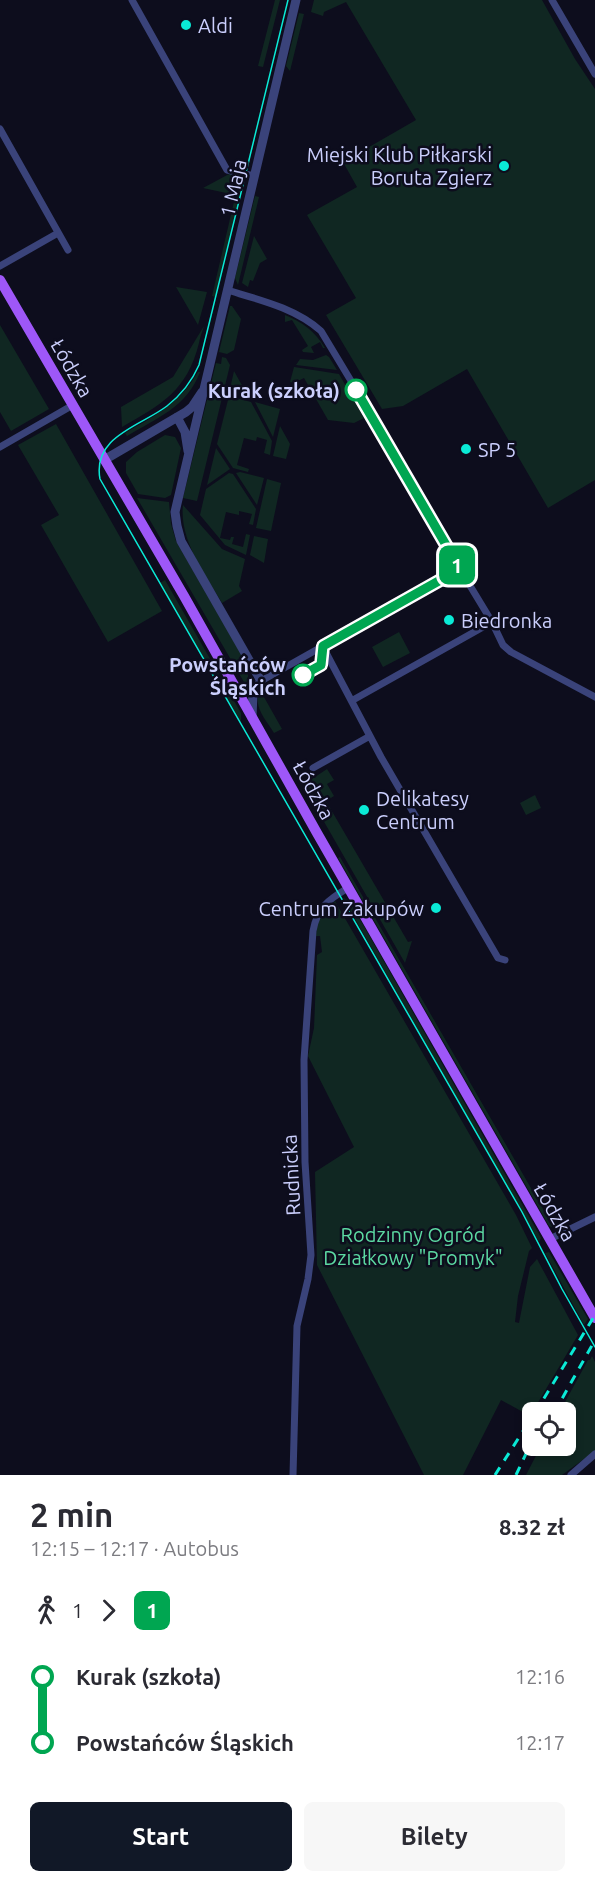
<!DOCTYPE html>
<html lang="pl">
<head>
<meta charset="utf-8">
<style>
	:root { --surface:#fff; --page:#f7f7f7; --text:#2b2b33; --muted:#7c7c81; --accent:#111827 }
	body { margin:0; font-family:Ubuntu,sans-serif; background:var(--page); color:var(--text); height:100vh; display:flex; flex-direction:column; font-size:22px; white-space:nowrap }
	* { box-sizing:border-box; margin:0 }
	p { font-size:20px; color:var(--muted) }
	.icon { flex:none; width:33px; height:33px; fill:none; stroke:currentColor; stroke-width:2; stroke-linecap:round; stroke-linejoin:round }
	.map { position:relative; height:1475px; overflow:hidden }
	.sheet { display:flex; flex-direction:column; background:var(--surface); flex:1 }
	.sheet>* { flex:none }
	.badge { padding:0 12px; border-radius:9px; font-size:21px; line-height:39px }
	.tools { position:absolute; left:522px; top:1402px; display:grid; gap:12px }
	.tools a { display:grid; place-items:center; width:54px; height:54px; border-radius:9px; background:var(--surface); box-shadow:0 3px 9px #0003; font-size:30px }
	.map>.badge { position:absolute; translate:-50% -50%; box-shadow:0 0 0 3px #fff }
	.legs { display:flex; align-items:center; gap:9px; height:66px; padding:0 30px; font-size:20px }
	.legs p { margin-inline-start:auto }
	.head { display:flex; align-items:center; justify-content:space-between; height:102px; padding:0 30px }
	h1 { font-size:33px; font-weight:700; line-height:45px }
	.action { display:flex; gap:12px; margin-top:auto; padding:12px 30px }
	.action a { flex:1; height:69px; border-radius:9px; background:var(--accent); color:#fff; font-size:24px; font-weight:700; line-height:69px; text-align:center }
	.action a+a { background:var(--page); color:var(--text) }
	ul { padding:0 30px; list-style:none }
	li { display:flex; align-items:center; gap:21px; height:66px; font-size:22px }
	li i { display:grid; place-items:center; width:9px; height:100%; margin:0 8px; background:currentColor }
	li i::after { content:''; width:15px; height:15px; margin:-8px; border:4px solid; border-radius:50%; background:var(--surface) }
	li p { margin-inline-start:auto }
	li:first-child i { background:linear-gradient(#0000 50%,currentColor 0) }
	li:last-child i { background:linear-gradient(currentColor 50%,#0000 0) }
	.map>svg:first-child { display:block }
</style>
</head>
<body>
<div class="map">
<svg width="595" height="1475" viewBox="0 0 595 1475">
	<rect width="100%" height="100%" fill="#0d0d1d"/>
	<path fill="#102722" d="M275,0H280L263,67L258,66Z
		M314,0H542L575,59L595,89V480L548,508L467,369L403,406L382,409L326,315L356,298L307,215L357,187L343,162L416,120L346,2L324,12L323,16L311,12Z
		M299,13L304,14L290,71L286,66Z
		M231,173L233,174L231,194L203,188Z
		M240,176L243,180L215,297L212,296Z
		M255,196L259,197L238,285L235,278Z
		M254,236L267,259L260,263L253,281L250,280L248,287L242,283Z
		M176,287L207,292L198,325Z
		M230,306H232L241,319L234,350L227,354L219,352Z
		M285,315C302,322 315,331 325,348H323L320,342L311,347L314,353L303,352L302,350L308,346L292,320L285,322Z
		M0,325L49,409L11,431L0,412Z
		M204,326C203,330 200,337 199,343C187,391 162,404 122,427L121,407L173,377Z
		M326,355L329,357L337,370L296,365L300,359L313,360Z
		M222,357L226,358L230,365L197,501L183,498L216,363L221,364Z
		M294,367L339,374L364,418L354,423L328,420L304,378L294,383L290,382Z
		M234,371L249,398L229,393Z
		M198,372H200C187,407 157,418 127,436L125,433C156,415 179,404 198,372Z
		M229,396L251,402L272,441L270,455L264,453L267,440L257,437L256,441L244,438L237,465L249,469L248,472L233,468L217,444Z
		M255,402L280,409L273,437Z
		M56,424L162,611L108,642L41,525L59,515L18,445Z
		M280,426L290,444L286,459L273,456Z
		M165,435L175,437L181,448L171,495L165,498L138,494L126,473V462L137,452Z
		M216,448L230,469L207,485Z
		M240,472L264,478L257,505L236,473Z
		M229,473L233,474L256,509L253,525L249,524L252,514L239,511V515L226,512L220,538L230,540L231,537H234L232,544L243,547L246,534L250,535L246,555L225,545L200,515L206,489Z
		M267,479L281,483L271,531L256,528Z
		M137,498L169,502L171,524L176,541L245,661L248,673V689Z
		M183,505L222,549L245,559L239,586L242,591L222,603C205,574 179,540 183,505Z
		M254,536L268,539L264,563L250,555Z
		M165,580L241,713V722L160,583Z
		M399,632L410,653L383,667L372,647Z
		M260,690L282,729L274,733C266,720 252,706 260,690Z
		M327,769L334,780L327,784L334,796L326,801L408,942L412,941L405,963L303,785Z
		M535,795L541,808L526,815L520,803Z
		M340,857L554,1228L549,1226L338,858Z
		M343,898L349,900L539,1234L541,1238L539,1242Z
		M335,901L516,1215L532,1248L529,1251L518,1296L515,1322L519,1323L530,1267L537,1259L578,1335L530,1416L501,1400L463,1475H424L317,1265L315,1172L354,1147L308,1056L314,1028L317,955L322,952L320,936H316C317,920 322,910 335,901Z
		M549,1252L588,1319L584,1325L545,1253Z
		M592,1356L595,1362V1451L562,1475H526L541,1446H566V1413H559L588,1360H590Z"/>
	<g fill="none" stroke-linecap="round" stroke-linejoin="round">
		<path stroke="#3a437a" stroke-width="7" d="M132,0L227,170L254,176
			M552,0L595,74
			M0,129L68,250
			M0,266L58,233
			M227,290C260,300 295,308 321,331L383,434L452,556L492,622L503,645L511,652L595,697
			M0,447L73,405
			M323,647L381,757L498,958L505,960
			M261,681L460,569
			M353,700L492,622
			M313,768L370,736
			M550,1239L595,1217
			M293,1475L297,1326L308,1279L311,1255L305,1162L304,1060L313,931C317,908 329,899 348,888
			M571,1475L595,1454"/>
		<path stroke="#3a437a" stroke-width="9" d="M177,417L185,432L188,451
			M104,460L186,412L192,407L202,392
			M252,718L253,692L261,681L181,541L177,526L175,512L296,0"/>
		<path stroke="#9e57f8" stroke-width="10" d="M0,280L184,596L317,833L595,1318"/>
		<path stroke="#0aead6" stroke-width="1.5" d="M288,0L199,365C192,381 181,395 167,406C141,426 92,436 100,479L522,1212L562,1289L595,1347"/>
		<path stroke="#0aead6" stroke-width="3" stroke-dasharray="9 8" stroke-linecap="butt" d="M535,1413L595,1315
			M554,1413L595,1340
			M495,1475L532,1417
			M516,1475L532,1441"/>
	</g>
	<g fill="none" stroke-linecap="round" stroke-linejoin="round">
		<defs>
			<path id="line-1" d="M303,675L321,665L323,646L460,569L356,390"/>
		</defs>
		<use href="#line-1" stroke="#fff" stroke-width="14"/>
		<use href="#line-1" stroke="#00a651" stroke-width="9"/>
	</g>
	<g fill="#0aead6" stroke="#0d0d1d" stroke-width="2">
		<circle cx="186" cy="25" r="6"/>
		<circle cx="504" cy="166" r="6"/>
		<circle cx="466" cy="449" r="6"/>
		<circle cx="449" cy="620" r="6"/>
		<circle cx="364" cy="810" r="6"/>
		<circle cx="436" cy="908" r="6"/>
	</g>
	<g fill="#fff" stroke="#00a651" stroke-width="3">
		<circle cx="356" cy="390" r="10"/>
		<circle cx="303" cy="675" r="10"/>
	</g>
	<g text-anchor="middle" dominant-baseline="central" stroke-width="5" stroke-linejoin="round" paint-order="stroke">
		<g font-size="20" fill="#cbcffd" stroke="#0d0d1d" text-anchor="start">
			<text x="198" y="25">Aldi</text>
			<text x="492" y="154" text-anchor="end">Miejski Klub Piłkarski<tspan x="492" dy="23">Boruta Zgierz</tspan></text>
			<text x="478" y="449">SP 5</text>
			<text x="461" y="620">Biedronka</text>
			<text x="376" y="798">Delikatesy<tspan x="376" dy="23">Centrum</tspan></text>
			<text x="424" y="908" text-anchor="end">Centrum Zakupów</text>
		</g>
		<g font-size="20" fill="#cbcffd" stroke="#0d0d1d">
			<text transform="translate(233 188) rotate(-77)">1 Maja</text>
			<text transform="translate(72 368) rotate(60)">Łódzka</text>
			<text transform="translate(314 790) rotate(61)">Łódzka</text>
			<text transform="translate(291 1175) rotate(-93)">Rudnicka</text>
			<text transform="translate(555 1212) rotate(60)">Łódzka</text>
		</g>
		<g font-size="20" font-weight="bold" fill="#cbcffd" stroke="#0d0d1d" text-anchor="end">
			<text x="340" y="390">Kurak (szkoła)</text>
			<text x="286" y="664">Powstańców<tspan x="286" dy="23">Śląskich</tspan></text>
		</g>
		<g font-size="20" fill="#5cd9a2" stroke="#0d0d1d">
			<text x="413" y="1234">Rodzinny Ogród<tspan x="413" dy="23">Działkowy "Promyk"</tspan></text>
		</g>
	</g>
</svg>
<div class="tools">
<a><svg class="icon" aria-label="locate" viewBox="0 0 24 24"><circle cx="12" cy="12" r="6"/><path d="M12 2v4M12 18v4M2 12h4M18 12h4"/></svg></a>
</div>
<b class="badge" style="left:457px;top:565px;background:#00a651;color:#fff">1</b>
</div>
<section class="sheet">
<div class="head"><div><h1>2 min</h1><p>12:15 – 12:17 · Autobus</p></div><b>8.32 zł</b></div>
<div class="legs"><svg class="icon" aria-label="walk" viewBox="0 0 24 24"><circle cx="13" cy="4" r="2"/><path d="M13 8l-2 6 4 7M11 14l-3 7M7 12l3-4h3l4 4"/></svg>1<svg class="icon" aria-label="forward" viewBox="0 0 24 24"><path d="M9 5l7 7-7 7"/></svg><b class="badge" style="background:#00a651;color:#fff">1</b></div>
<ul>
<li><i style="color:#00a651"></i><b>Kurak (szkoła)</b><p>12:16</p></li>
<li><i style="color:#00a651"></i><b>Powstańców Śląskich</b><p>12:17</p></li>
</ul>
<div class="action"><a>Start</a><a>Bilety</a></div>
</section>
</body>
</html>
